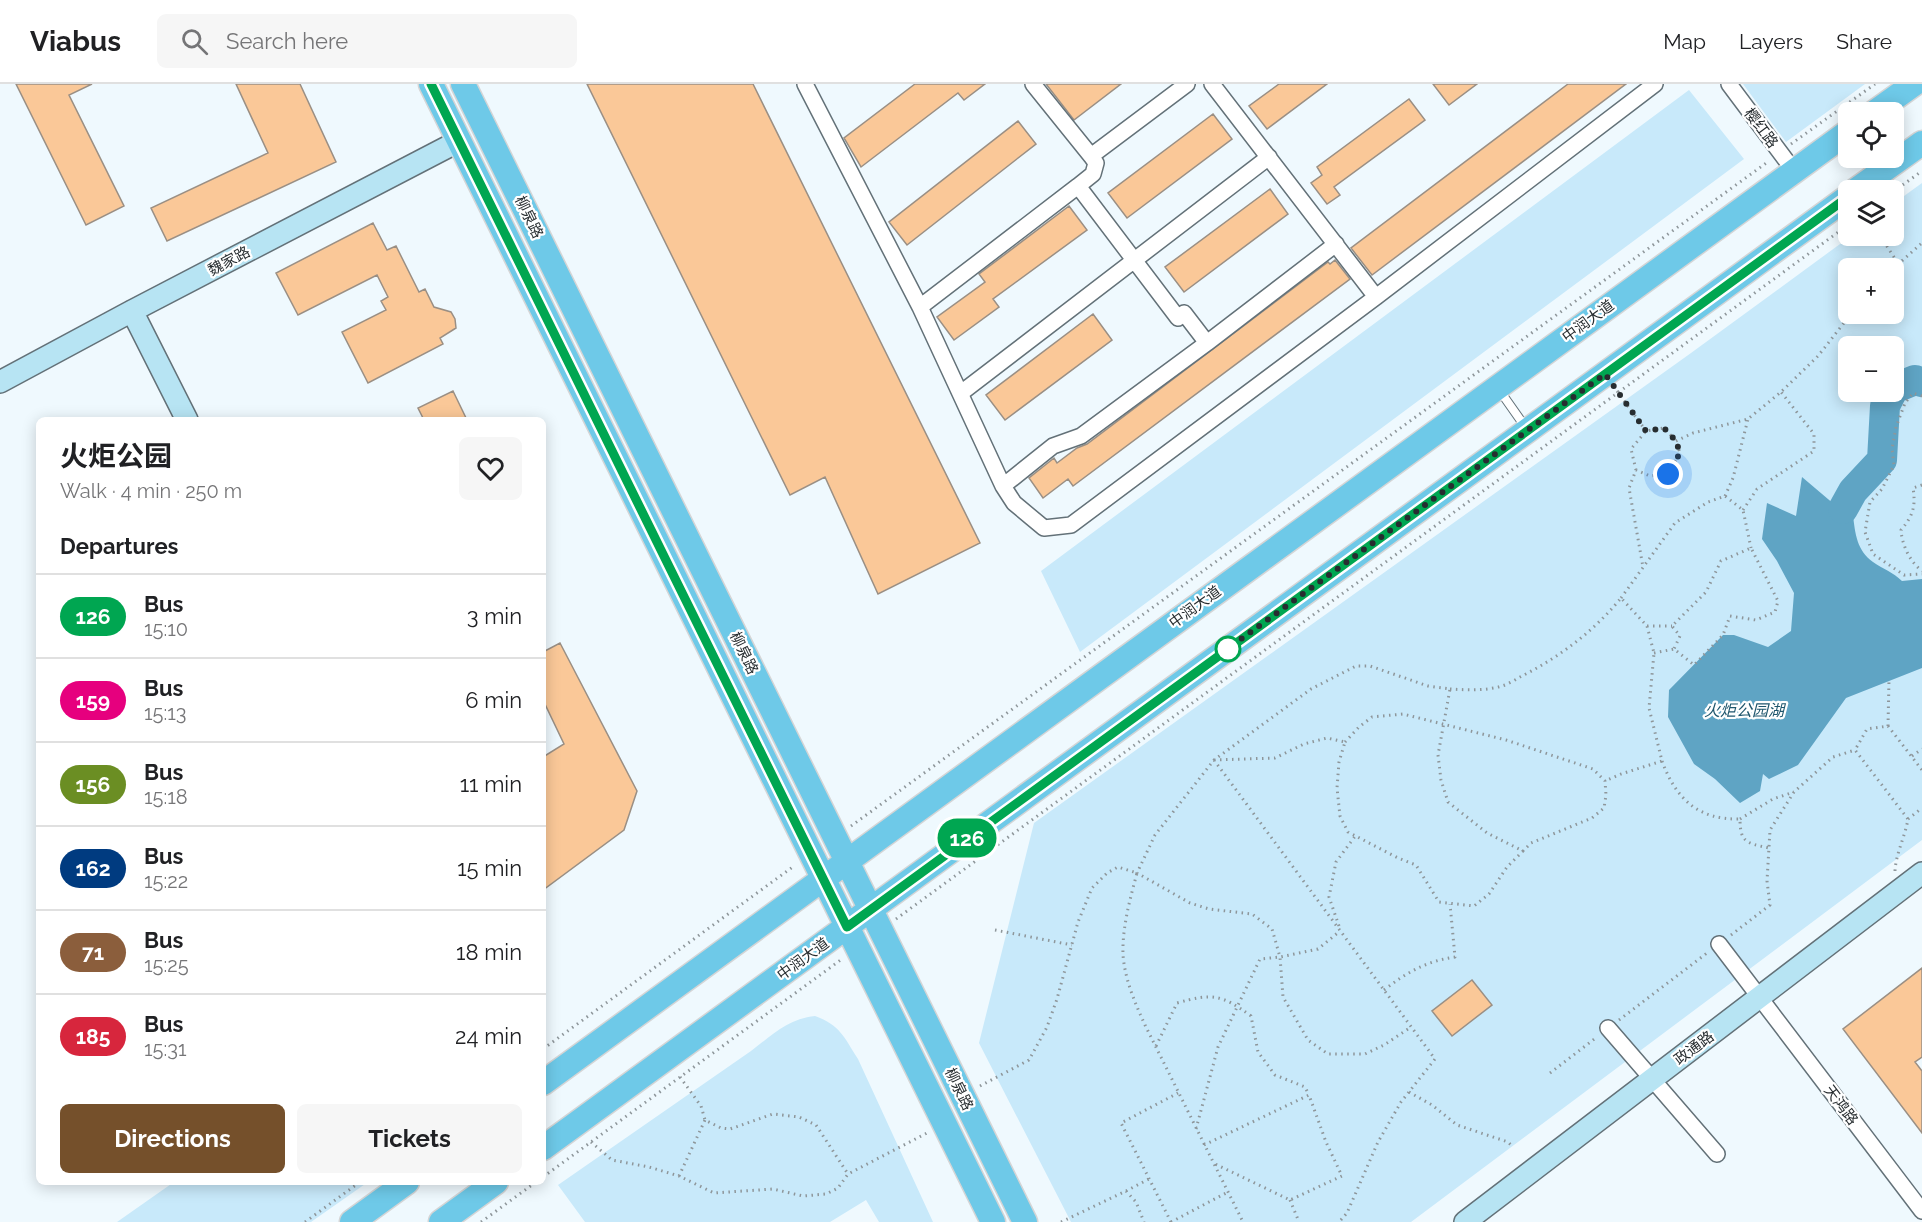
<!DOCTYPE html>
<html lang="en">
<head>
<meta charset="utf-8">
<style>
	:root { --surface:#fff; --page:#f6f6f6; --text:#202124; --muted:#757577; --line:#e0e0e0; --accent:#75502b }
	body { margin:0; font-family:Raleway,"Noto Sans SC",sans-serif; background:var(--page); color:var(--text); height:100vh; display:flex; flex-direction:column; font-size:22px; white-space:nowrap }
	* { box-sizing:border-box; margin:0 }
	p { font-size:20px; color:var(--muted) }
	.icon { flex:none; width:33px; height:33px; fill:none; stroke:currentColor; stroke-width:2; stroke-linecap:round; stroke-linejoin:round }
	.map { position:relative; flex:1; overflow:hidden }
	.side { position:absolute; left:36px; top:333px; width:510px; height:768px; display:flex; flex-direction:column; background:var(--surface); border-radius:9px; box-shadow:0 3px 15px #0003 }
	.side>* { flex:none }
	.badge { padding:0 12px; border-radius:20px; font-size:21px; line-height:39px }
	.buttons { position:absolute; left:1838px; top:18px; display:grid; gap:12px }
	.buttons a { display:grid; place-items:center; width:66px; height:66px; border-radius:9px; background:var(--surface); box-shadow:0 3px 15px #0003; font-size:30px }
	.you { position:absolute; width:30px; height:30px; margin:-15px; border:4px solid #fff; border-radius:50%; background:#1a73e8; box-shadow:0 0 0 9px #1a73e833 }
	.map>.badge { position:absolute; translate:-50% -50%; box-shadow:0 0 0 3px #fff }
	h2 { padding:0 24px; font-size:22px; line-height:54px }
	.round { display:grid; place-items:center; flex:none; width:63px; height:63px; border-radius:9px; background:var(--page) }
	.headline { display:flex; align-items:center; justify-content:space-between; height:102px; padding:0 24px }
	h1 { font-size:28px; font-weight:700; line-height:45px }
	.cta { display:flex; gap:12px; margin-top:auto; padding:12px 24px }
	.cta a { flex:1; height:69px; border-radius:9px; background:var(--accent); color:#fff; font-size:24px; font-weight:700; line-height:69px; text-align:center }
	.cta a+a { background:var(--page); color:var(--text) }
	ul { padding:0; list-style:none }
	li { display:flex; align-items:center; gap:18px; height:84px; padding:0 24px; border-top:2px solid var(--line) }
	li div { flex:1 }
	li b { display:block; font-size:22px }
	li em { font-style:normal }
	li .badge { min-width:66px; font-weight:700; text-align:center }
	header { display:flex; align-items:center; gap:36px; box-sizing:border-box; height:84px; padding:0 30px; background:var(--surface); border-bottom:2px solid var(--line) }
	header strong { font-size:28px }
	nav { display:flex; gap:33px; margin-inline-start:auto; font-size:21px }
	.search { width:420px; height:54px; background:var(--page); display:flex; align-items:center; gap:15px; box-sizing:border-box; padding:0 21px; border-radius:9px; color:var(--muted); font-size:22px }
	.map>svg:first-child { display:block }
</style>
</head>
<body>
<header>
<strong>Viabus</strong>
<div class="search"><svg class="icon" aria-label="search" viewBox="0 0 24 24"><circle cx="10" cy="10" r="6"/><path d="M15 15l6 6"/></svg>Search here</div>
<nav><a>Map</a><a>Layers</a><a>Share</a></nav>
</header>
<div class="map">
<svg width="1922" height="1138" viewBox="0 0 1922 1138">
	<rect width="100%" height="100%" fill="#eff9fe"/>
	<path fill="#c8e9fa" fill-rule="evenodd" d="M1743,0H1865L1786,58Z
		M1689,6L1744,75L1080,568L1041,487Z
		M1922,99V756L1411,1138H1071L979,959L1034,739L1691,269L1851,152H1893V120ZM1848,184H1893V230H1848ZM1848,262H1893V308H1848Z
		M815,932C840,941 844,953 858,975L933,1138H879L866,1116L830,1138H585L558,1101L751,967C772,951 788,935 815,932Z
		M174,1098H368L311,1138H117Z"/>
	<path fill="#5fa4c4" d="M1802,393L1835,421L1853,431C1855,449 1857,467 1873,478C1883,485 1893,488 1902,497L1922,495V584L1846,614L1798,681L1769,695L1763,690L1760,707L1740,719L1715,695L1694,680L1668,633L1669,606L1723,551H1734L1768,563L1791,547L1794,509L1777,477L1762,455L1767,419L1796,432Z"/>
	<g fill="none" stroke-linecap="round" stroke-linejoin="round">
		<path stroke="#5fa4c4" stroke-width="30" d="M1893,305L1915,296L1922,298
			M1843,425L1853,407L1882,376L1885,322L1892,308"/>
	</g>
	<path fill="#fac898" stroke="#9a8f84" stroke-width="1.5" d="M16,0H92L69,11L124,122L86,141Z
		M236,0H300L336,78L167,157L151,124L268,69Z
		M587,0H753L980,459L878,510L825,393L790,411Z
		M915,0H985L964,16L958,9L861,83L844,54Z
		M1046,0H1121L1074,36Z
		M1279,0H1327L1267,45L1249,22Z
		M1433,0H1477L1449,21Z
		M1568,0H1626L1372,191L1351,164Z
		M1409,15L1425,36L1334,103L1340,111L1327,120L1311,99L1322,91L1317,83Z
		M1213,30L1232,55L1127,134L1108,109Z
		M1018,37L1036,60L907,161L889,138Z
		M1270,105L1288,130L1184,208L1165,183Z
		M1069,122L1087,146L993,215L999,223L954,256L937,233L985,198L979,190Z
		M373,139L387,166L396,162L419,208L425,205L434,223L451,228L455,235L456,244L440,254L443,260L368,299L342,248L386,226L381,217L388,213L377,191L298,231L276,189Z
		M1335,176L1350,195L1073,402L1068,395L1043,414L1029,394L1054,374L1057,379L1077,364L1087,360L1328,178L1330,180Z
		M1093,230L1112,256L1005,336L986,311Z
		M453,307L467,336H424L418,324Z
		M560,559L637,707L624,746L543,806V673L564,660L543,616V568Z
		M1922,884V973L1915,978L1922,987V1049L1843,945Z
		M1472,896L1492,921L1452,952L1432,927Z"/>
	<g fill="none" stroke-linecap="round" stroke-linejoin="round">
		<defs>
			<path id="lane" d="M1500,307L1526,344"/>
			<path id="street" d="M805,0L920,223L1003,402L1014,419L1044,444L1071,441L1376,213L1655,0
				M1033,0L1091,72L1187,0
				M1212,0L1376,213
				M1729,0L1794,87
				M1091,72L1096,79L1093,90L1078,102L1178,234L1184,229L1207,259L1336,160
				M920,223L1078,102
				M961,309L1269,73
				M1003,402L1053,362L1081,352L1207,259
				M1719,860L1922,1127
				M1608,944L1717,1070"/>
			<path id="secondary" d="M132,227L187,336
				M0,298L132,227L459,57
				M1465,1138L1922,789"/>
			<path id="primary" d="M431,0L993,1138
				M463,0L1025,1138
				M1875,28L1914,0
				M1856,106L1922,59
				M543,999L1848,48
				M543,1064L1848,113
				M352,1138L407,1098
				M441,1138L496,1098"/>
		</defs>
		<use href="#lane" stroke="#637178" stroke-width="10"/>
		<use href="#street" stroke="#637178" stroke-width="18"/>
		<use href="#secondary" stroke="#637178" stroke-width="24"/>
		<use href="#primary" stroke="#d4d5d6" stroke-width="27"/>
		<path stroke="#8e969a" stroke-width="3" stroke-dasharray="1.5 4.5" stroke-linecap="butt" d="M1791,60L1875,0
			M1893,108L1922,87
			M1880,152L1898,179
			M1893,185L1922,159
			M1617,307L1646,347
			M1922,312L1913,309L1905,319L1896,343L1892,365L1894,381L1882,405L1870,418L1865,448L1873,470L1904,491L1922,490
			M1676,357L1693,349L1748,335L1781,308L1818,272L1851,230
			M1636,386L1631,365L1646,347L1664,344L1676,357L1680,369L1668,390L1650,392L1636,386L1629,404L1643,483
			M1922,401L1913,404C1916,422 1913,432 1901,446C1902,461 1910,478 1922,487
			M1725,412L1733,394L1748,335
			M1743,426L1757,405L1814,367V350L1781,308
			M1621,514L1675,439L1708,418L1725,412L1743,426L1751,464
			M1647,542H1672
			M1654,569L1674,565L1694,581L1723,551L1730,532L1756,536L1775,528L1778,517L1751,464L1721,477L1706,508L1672,542L1680,552L1674,565
			M1450,605C1467,606 1486,607 1502,602C1509,600 1516,595 1522,592C1561,572 1594,547 1621,514L1647,542L1654,569L1649,624L1662,677L1621,690L1605,697
			M1888,642L1889,596
			M1345,658L1359,643L1372,633L1403,630L1506,656L1593,685L1605,697L1606,711L1604,724L1592,734L1531,759L1523,767
			M1912,672L1922,665
			M1214,676L1275,674L1304,660L1327,654L1345,658L1339,678L1337,704L1340,732L1348,748L1398,774L1416,781L1439,818L1474,822L1489,810L1507,783L1523,767L1487,749L1448,718L1441,696L1438,671L1450,605L1428,602L1370,582H1356L1311,605L1214,676L1155,751L1137,789L1190,819L1209,825L1252,830L1272,845L1280,873L1318,865L1340,847
			M1214,676L1435,975L1401,1018L1378,1058L1347,1129L1339,1138
			M1662,677C1676,715 1698,736 1740,735C1740,759 1747,759 1769,764
			M1740,735L1773,715L1794,708
			M1908,735L1922,724
			M851,742L1769,77
			M1895,787C1896,769 1905,753 1908,735L1855,666L1867,645L1888,642L1922,686
			M896,835L1848,141
			M1339,842L1329,813L1336,778L1356,751
			M995,846L1072,861
			M1731,851L1770,821L1767,797L1770,746L1794,708L1833,673L1855,666
			M1384,906C1406,889 1426,877 1455,873L1450,820
			M1619,936L1707,869
			M1156,962L1177,919C1212,909 1221,910 1251,932L1258,968L1275,991L1305,1003L1309,1011
			M543,965L794,782
			M1550,989L1597,953
			M680,993L701,1022L705,1036L721,1044L730,1045L773,1030L799,1033L816,1041L848,1090
			M980,1002L1029,976L1047,943L1057,915L1078,838L1092,804L1107,789L1118,783L1137,789C1130,815 1122,844 1123,871C1125,896 1135,919 1145,941L1243,1138
			M1409,1008L1432,1021L1457,1041L1508,1058L1512,1062
			M1196,1045L1218,963L1260,875L1280,873L1283,913L1308,956L1328,970H1365L1384,961L1411,943
			M591,1058L612,1076L649,1083L679,1092L714,1109L773,1105L803,1112L826,1110L838,1104L848,1090L927,1049
			M1204,1061L1309,1011L1326,1058L1342,1092L1290,1116L1213,1079
			M679,1092L705,1036
			M543,1093L842,875
			M1126,1107L1149,1095
			M1290,1116L1299,1138
			M305,1138L360,1098
			M481,1138L536,1098
			M1061,1138L1126,1107L1136,1118L1144,1138
			M1171,1138L1121,1039L1178,1009
			M1171,1138L1228,1108"/>
		<use href="#lane" stroke="#fff" stroke-width="8"/>
		<use href="#street" stroke="#fff" stroke-width="15"/>
		<use href="#secondary" stroke="#b7e4f3" stroke-width="21"/>
		<use href="#primary" stroke="#6ec9e8" stroke-width="24"/>
	</g>
	<g fill="none" stroke-linecap="round" stroke-linejoin="round">
		<defs>
			<path id="line" d="M431,0L847,843L1848,113"/>
		</defs>
		<use href="#line" stroke="#fff" stroke-width="14"/>
		<use href="#line" stroke="#00a651" stroke-width="9"/>
		<path stroke="#272d30" stroke-width="6" stroke-dasharray="0 10.8" d="M1228,565L1226,566L1605,290L1646,347L1664,344L1676,357L1680,369L1668,390"/>
	</g>
	<circle fill="#fff" stroke="#00a651" stroke-width="3" cx="1228" cy="565" r="12"/>
	<g text-anchor="middle" dominant-baseline="central" stroke-width="4.5" stroke-linejoin="round" paint-order="stroke">
		<g font-size="15" fill="#272d30" stroke="#fff">
			<text transform="translate(1761 44) rotate(53)">樱红路</text>
			<text transform="translate(529 133) rotate(64)">柳泉路</text>
			<text transform="translate(229 177) rotate(-28)">魏家路</text>
			<text transform="translate(1588 237) rotate(-36)">中润大道</text>
			<text transform="translate(1195 523) rotate(-36)">中润大道</text>
			<text transform="translate(744 569) rotate(64)">柳泉路</text>
			<text transform="translate(803 875) rotate(-36)">中润大道</text>
			<text transform="translate(1694 964) rotate(-37)">政通路</text>
			<text transform="translate(959 1005) rotate(64)">柳泉路</text>
			<text transform="translate(1841 1021) rotate(53)">天鸿路</text>
		</g>
		<g font-size="16" font-style="italic" fill="#1f566d" stroke="#fff">
			<text x="1744" y="626">火炬公园湖</text>
		</g>
	</g>
</svg>
<div class="buttons">
<a><svg class="icon" aria-label="locate" viewBox="0 0 24 24"><circle cx="12" cy="12" r="6"/><path d="M12 2v4M12 18v4M2 12h4M18 12h4"/></svg></a>
<a><svg class="icon" aria-label="layers" viewBox="0 0 24 24"><path d="M12 4l9 5-9 5-9-5zM3 14l9 5 9-5"/></svg></a>
<a>+</a>
<a>−</a>
</div>
<div class="you" style="left:1668px;top:390px"></div>
<b class="badge" style="left:967px;top:754px;background:#00a651;color:#fff">126</b>
<section class="side">
<div class="headline"><div><h1>火炬公园</h1><p>Walk · 4 min · 250 m</p></div><a class="round"><svg class="icon" aria-label="heart" viewBox="0 0 24 24"><path d="M12 20l-8-8c-3-5 5-10 8-4 3-6 11-1 8 4z"/></svg></a></div>
<h2>Departures</h2>
<ul>
<li><span class="badge" style="background:#00a651;color:#fff">126</span><div><b>Bus</b><p>15:10</p></div><em>3 min</em></li>
<li><span class="badge" style="background:#e6007e;color:#fff">159</span><div><b>Bus</b><p>15:13</p></div><em>6 min</em></li>
<li><span class="badge" style="background:#6b8e23;color:#fff">156</span><div><b>Bus</b><p>15:18</p></div><em>11 min</em></li>
<li><span class="badge" style="background:#003b80;color:#fff">162</span><div><b>Bus</b><p>15:22</p></div><em>15 min</em></li>
<li><span class="badge" style="background:#8b5e3c;color:#fff">71</span><div><b>Bus</b><p>15:25</p></div><em>18 min</em></li>
<li><span class="badge" style="background:#d7263d;color:#fff">185</span><div><b>Bus</b><p>15:31</p></div><em>24 min</em></li>
</ul>
<div class="cta"><a>Directions</a><a>Tickets</a></div>
</section>
</div>
</body>
</html>
